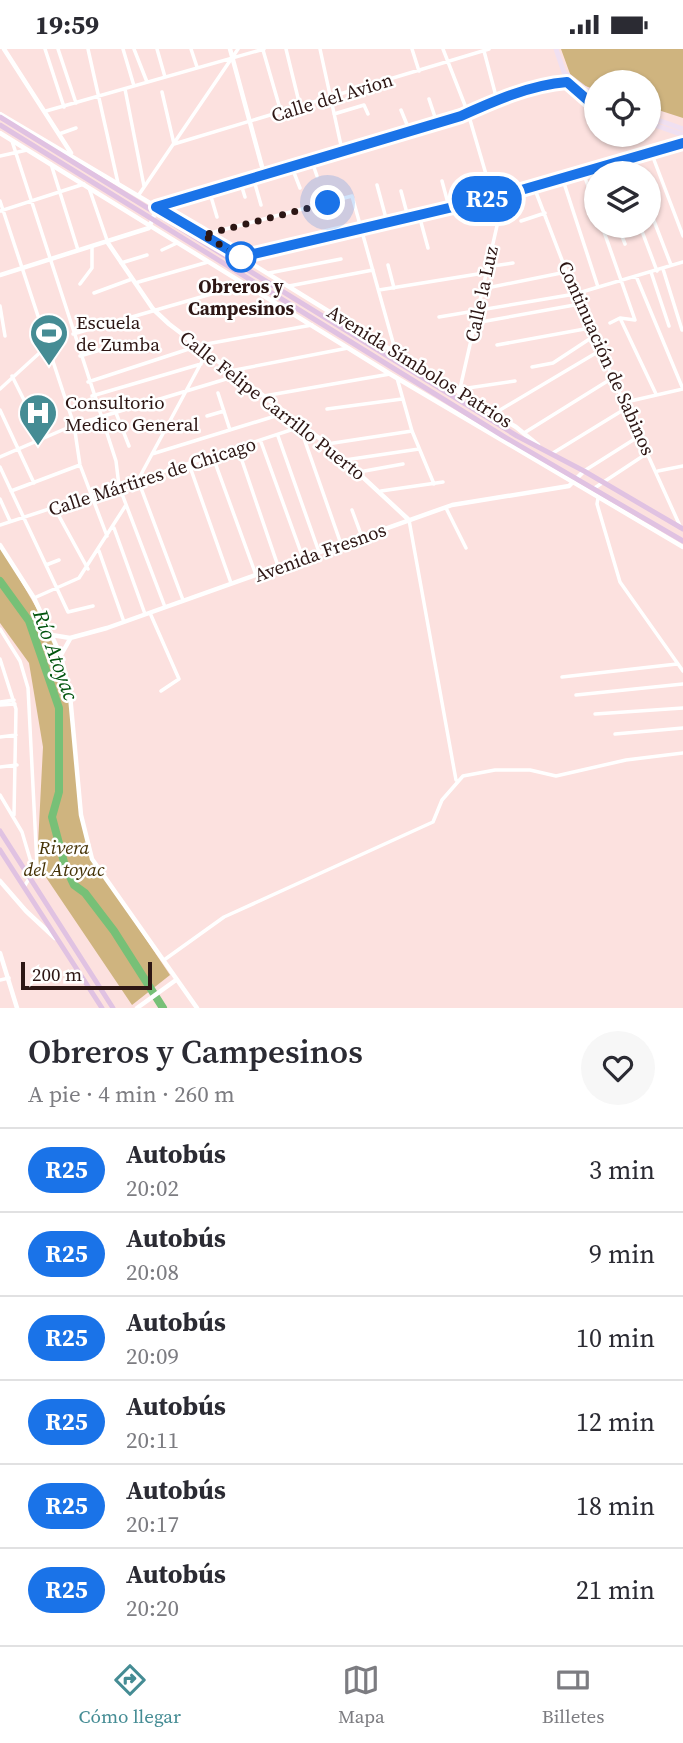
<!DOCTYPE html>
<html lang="es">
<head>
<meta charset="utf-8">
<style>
	:root { --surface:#fff; --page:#f7f7f7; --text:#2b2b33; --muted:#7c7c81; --line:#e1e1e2; --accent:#458c94 }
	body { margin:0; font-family:"Source Serif 4",serif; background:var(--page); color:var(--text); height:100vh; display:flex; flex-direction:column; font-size:26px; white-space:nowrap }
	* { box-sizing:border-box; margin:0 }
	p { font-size:23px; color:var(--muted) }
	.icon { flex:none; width:38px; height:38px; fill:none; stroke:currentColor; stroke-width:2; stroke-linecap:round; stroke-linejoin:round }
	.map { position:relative; height:959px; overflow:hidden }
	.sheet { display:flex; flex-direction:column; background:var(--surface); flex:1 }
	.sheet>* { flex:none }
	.badge { padding:0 14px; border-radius:23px; font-size:24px; line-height:46px }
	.controls { position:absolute; left:584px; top:21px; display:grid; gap:14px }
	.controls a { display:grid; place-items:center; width:77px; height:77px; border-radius:50%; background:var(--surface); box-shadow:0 2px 5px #0004; font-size:35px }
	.scale { position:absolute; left:21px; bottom:18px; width:131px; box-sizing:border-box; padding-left:7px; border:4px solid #2d1614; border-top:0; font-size:19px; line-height:24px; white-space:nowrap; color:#2d1614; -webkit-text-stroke:5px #fff; paint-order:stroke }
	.you { position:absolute; width:35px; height:35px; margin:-18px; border:5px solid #fff; border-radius:50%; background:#1a73e8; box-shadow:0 0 0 10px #1a73e833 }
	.map>.badge { position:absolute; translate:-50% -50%; box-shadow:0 0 0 4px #fff }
	.round { display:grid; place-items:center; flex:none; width:74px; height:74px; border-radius:37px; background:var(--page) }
	.summary { display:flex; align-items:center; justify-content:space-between; height:119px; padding:0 28px }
	h1 { font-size:33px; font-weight:600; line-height:52px }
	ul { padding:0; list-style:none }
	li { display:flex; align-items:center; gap:21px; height:84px; padding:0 28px; border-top:2px solid var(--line) }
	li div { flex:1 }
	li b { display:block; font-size:26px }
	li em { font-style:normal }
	li .badge { min-width:77px; font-weight:700; text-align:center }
	.status { display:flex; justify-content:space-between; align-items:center; height:49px; padding:0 35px; background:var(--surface); direction:ltr }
	.status svg { height:19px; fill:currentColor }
	.dock { display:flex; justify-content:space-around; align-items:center; height:98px; border-top:2px solid var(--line); background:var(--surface); font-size:19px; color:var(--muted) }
	.dock a { display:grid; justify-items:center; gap:4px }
	.dock .active { color:var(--accent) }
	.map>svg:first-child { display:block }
</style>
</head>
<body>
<div class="status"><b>19:59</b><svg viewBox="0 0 49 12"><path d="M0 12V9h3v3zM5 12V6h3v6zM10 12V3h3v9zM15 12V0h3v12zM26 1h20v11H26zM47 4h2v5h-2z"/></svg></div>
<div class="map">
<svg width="683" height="959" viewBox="0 0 683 959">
	<rect width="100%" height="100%" fill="#fce1df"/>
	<path fill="#cfb47f" d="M561,0H683V69L649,58V33H597V41L573,33Z
		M0,496L52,586L70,646L81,766L92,810L170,926L132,956L37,815L43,698L29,614L0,574Z"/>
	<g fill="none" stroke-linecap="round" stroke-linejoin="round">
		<path stroke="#77c077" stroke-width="8" d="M0,532L29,572L59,659V743L52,768L65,817L74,836L85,844L114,882L163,959"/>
		<path stroke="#fff" stroke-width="3.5" d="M45,0L64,58
			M58,0L76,54
			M88,0L118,134
			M123,0L134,37
			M134,0L147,33
			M157,0L165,28
			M191,0L197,18
			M286,0L300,57
			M320,0L342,101
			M412,0L419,22
			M443,0L468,64L493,149
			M263,1L281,63
			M484,2L497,51
			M125,40L144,137
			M162,43L174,95L489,0
			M429,50L437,74
			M401,61L410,83
			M46,62L264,0
			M334,65L364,56L368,65
			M59,85L76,79
			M12,92L116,412L119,437L165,558
			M651,103L683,187
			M0,107L27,101
			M311,110L317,127
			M630,110L636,124
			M616,114L620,124
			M51,115L78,201
			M291,116L300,139
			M583,123L597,162
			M253,128L261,156
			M562,128L598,238
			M240,132L245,148
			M442,132L449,158
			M377,136L387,173
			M534,138L575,245L680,477
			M89,139L108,194
			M209,141L217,168
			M401,142L408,168
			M138,147L238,0
			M0,152L74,376L80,416L107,487
			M649,159L671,216
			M0,162L84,135
			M419,166L428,199
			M521,172L545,164
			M602,177L635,271L620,269L610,274
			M618,177L625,195
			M640,177L657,222
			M203,186L352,147L396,304
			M162,201L177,194
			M121,214L147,206
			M388,216L394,239
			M486,218L513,214
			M663,220L682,281
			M651,223L669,277
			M269,224L341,210
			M636,227L683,340
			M135,234L208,213
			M80,235L92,219V199
			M289,237L373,221
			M482,240L566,223
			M379,241L484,224
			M94,244L132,230
			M0,257L5,287
			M439,268L575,245L683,213
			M620,269L656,345
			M475,274L580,255
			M73,285L246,235
			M497,296L590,279
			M80,307L107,299
			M532,318L553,314L594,287
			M230,322L348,299
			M12,327L43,389
			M397,329L412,382L434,435
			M88,333L201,296L312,276
			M0,340L46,298
			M461,340L515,332
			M218,344L230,381
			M459,344L504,146
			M92,347L201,315
			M264,347L390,325
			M626,353L683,340
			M327,360L402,350
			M0,361L34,434
			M116,364L129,397
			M495,364L601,301
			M207,367L224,362
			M300,378L341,495
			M524,384L614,328
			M278,387L319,503
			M261,393L303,509
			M327,395L412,382
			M238,400L278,517
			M553,404L628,358
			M152,405L285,364
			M0,408L74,376L236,327
			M213,408L256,526
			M345,411L419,400
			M189,415L231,534
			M0,418L68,563L93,557
			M584,422L641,386
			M658,422L683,417
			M359,423L403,415
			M593,440L649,403
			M11,442L80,416
			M381,442L443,433
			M598,449L597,455L620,533L683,622
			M0,450L10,472
			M54,458L88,520
			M446,459L466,499
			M352,461L362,488
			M409,471L456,731
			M0,476L303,377
			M114,479L145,565
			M99,502L124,573
			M46,516L59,511
			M34,549L79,529L126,456
			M183,551L138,431L206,305
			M150,564L179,630L161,642
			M0,580L20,612L28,639L37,816L24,838
			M0,610L16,660L14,766
			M562,628L677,615
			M576,646L683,635
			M0,653L14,651
			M0,656L15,655
			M595,665L683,659
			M615,685L683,679
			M0,688L16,686
			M0,718L17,716
			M0,746L22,783L33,820
			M164,911L224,868L433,773L442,751L463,727L495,721H530L556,727L626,711L683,704
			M0,931L9,929"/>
		<path stroke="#fff" stroke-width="4.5" d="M4,0L71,104
			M230,0L264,125
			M0,65L241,208L516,378L538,396
			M0,84L390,325L683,498
			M108,194L153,260L169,275L327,395L409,471
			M241,208L504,146L683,94
			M0,226L149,179L158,156L461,67L497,51L571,32
			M0,496L34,549L61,607L70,646L81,766L92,810L197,959
			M52,586L70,589L107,579L452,456L569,437L584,422
			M61,606L70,590
			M0,832L26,862L55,889
			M0,904L17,959
			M137,959L176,931"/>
		<path stroke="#f0e0f1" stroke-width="5" d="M556,0L569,38L597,56
			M566,25L597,49
			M649,68L683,80
			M649,74L683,86"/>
		<path stroke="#e0c2e2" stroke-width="5" d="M0,68L517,387L584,422L683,480
			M0,76L503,387L683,492
			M0,782L113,959
			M0,801L102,959"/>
	</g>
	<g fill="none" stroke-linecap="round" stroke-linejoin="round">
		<defs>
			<path id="line" d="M591,54L567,33C530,36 494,52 461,67L156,158L241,208L504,146L683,94"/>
		</defs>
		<use href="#line" stroke="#fff" stroke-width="16"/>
		<use href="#line" stroke="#1a73e8" stroke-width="10"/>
		<path stroke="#2d1614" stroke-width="7" stroke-dasharray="0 12.6" d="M241,208L203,186L328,154"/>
	</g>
	<defs>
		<symbol id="stadium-pin" viewBox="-11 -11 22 30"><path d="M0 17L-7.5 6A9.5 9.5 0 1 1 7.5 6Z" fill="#458c94" stroke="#fff"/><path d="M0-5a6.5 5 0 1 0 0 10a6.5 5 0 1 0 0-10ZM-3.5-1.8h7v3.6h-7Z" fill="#fff"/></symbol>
		<symbol id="hospital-pin" viewBox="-11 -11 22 30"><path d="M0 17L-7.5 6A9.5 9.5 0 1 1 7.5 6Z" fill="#458c94" stroke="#fff"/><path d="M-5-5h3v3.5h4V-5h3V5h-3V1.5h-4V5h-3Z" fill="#fff"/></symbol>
	</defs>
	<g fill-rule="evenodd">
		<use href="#stadium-pin" x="27" y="262" width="44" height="60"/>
		<use href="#hospital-pin" x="16" y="342" width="44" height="60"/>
	</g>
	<circle fill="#fff" stroke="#1a73e8" stroke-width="3.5" cx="241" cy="208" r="14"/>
	<g text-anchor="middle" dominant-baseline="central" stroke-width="5" stroke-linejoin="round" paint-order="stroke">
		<g font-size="19" fill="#2d1614" stroke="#fff">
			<text transform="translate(332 48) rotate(-17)">Calle del Avion</text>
			<text transform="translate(481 245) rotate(-78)">Calle la Luz</text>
			<text transform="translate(607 309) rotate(66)">Continuación de Sabinos</text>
			<text transform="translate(420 317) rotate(32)">Avenida Símbolos Patrios</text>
			<text transform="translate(273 356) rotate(38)">Calle Felipe Carrillo Puerto</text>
			<text transform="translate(152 427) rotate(-18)">Calle Mártires de Chicago</text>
			<text transform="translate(320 503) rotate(-20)">Avenida Fresnos</text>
		</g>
		<g font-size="19" font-weight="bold" fill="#2d1614" stroke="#fff">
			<text x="241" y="237">Obreros y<tspan x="241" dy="22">Campesinos</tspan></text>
		</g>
		<g font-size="19" fill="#2d1614" stroke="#fff" text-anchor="start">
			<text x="76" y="273">Escuela<tspan x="76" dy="22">de Zumba</tspan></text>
			<text x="65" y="353">Consultorio<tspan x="65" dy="22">Medico General</tspan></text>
		</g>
		<g font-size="19" font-style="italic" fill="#443105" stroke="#fff">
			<text x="64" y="798">Rivera<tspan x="64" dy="22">del Atoyac</tspan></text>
		</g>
		<g font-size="21" font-style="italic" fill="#00540d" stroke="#fff">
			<text transform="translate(56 606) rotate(70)">Río Atoyac</text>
		</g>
	</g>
</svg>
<div class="controls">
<a><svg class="icon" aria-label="locate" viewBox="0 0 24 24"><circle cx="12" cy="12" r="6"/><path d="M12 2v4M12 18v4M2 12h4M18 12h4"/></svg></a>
<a><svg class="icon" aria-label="layers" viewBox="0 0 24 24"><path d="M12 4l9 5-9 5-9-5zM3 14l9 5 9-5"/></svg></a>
</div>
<div class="scale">200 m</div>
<div class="you" style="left:328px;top:154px"></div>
<b class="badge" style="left:487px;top:150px;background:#1a73e8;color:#fff">R25</b>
</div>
<section class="sheet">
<div class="summary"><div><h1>Obreros y Campesinos</h1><p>A pie · 4 min · 260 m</p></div><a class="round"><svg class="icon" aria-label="heart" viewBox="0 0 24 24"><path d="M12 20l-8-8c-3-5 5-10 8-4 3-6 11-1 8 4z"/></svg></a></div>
<ul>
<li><span class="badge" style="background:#1a73e8;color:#fff">R25</span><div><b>Autobús</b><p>20:02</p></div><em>3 min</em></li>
<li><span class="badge" style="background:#1a73e8;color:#fff">R25</span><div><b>Autobús</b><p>20:08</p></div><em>9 min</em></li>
<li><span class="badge" style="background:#1a73e8;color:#fff">R25</span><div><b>Autobús</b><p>20:09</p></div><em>10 min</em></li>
<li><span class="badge" style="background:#1a73e8;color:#fff">R25</span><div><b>Autobús</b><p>20:11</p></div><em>12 min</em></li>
<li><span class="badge" style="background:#1a73e8;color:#fff">R25</span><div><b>Autobús</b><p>20:17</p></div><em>18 min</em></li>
<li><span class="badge" style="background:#1a73e8;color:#fff">R25</span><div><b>Autobús</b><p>20:20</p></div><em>21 min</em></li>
</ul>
</section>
<nav class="dock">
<a class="active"><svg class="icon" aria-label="directions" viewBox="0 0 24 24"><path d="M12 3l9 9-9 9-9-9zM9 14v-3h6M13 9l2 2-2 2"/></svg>Cómo llegar</a>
<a><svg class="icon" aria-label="map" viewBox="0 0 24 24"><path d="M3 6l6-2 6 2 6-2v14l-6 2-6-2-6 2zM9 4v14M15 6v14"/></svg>Mapa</a>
<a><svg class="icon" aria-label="tickets" viewBox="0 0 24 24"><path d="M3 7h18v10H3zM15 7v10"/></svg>Billetes</a>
</nav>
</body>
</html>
